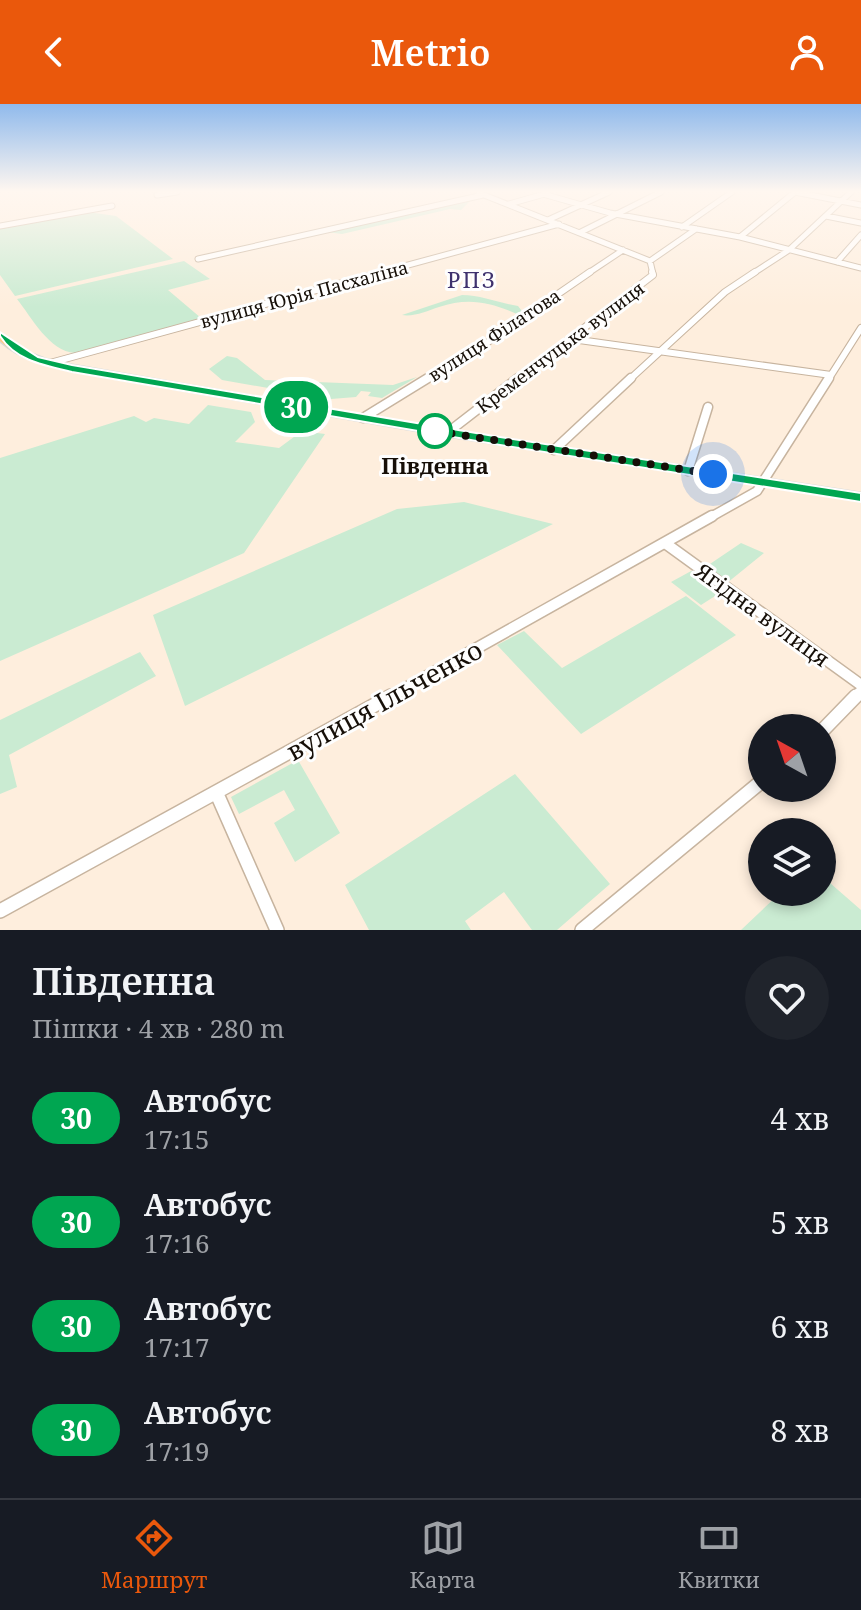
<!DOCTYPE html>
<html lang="uk">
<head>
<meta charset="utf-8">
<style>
	:root { --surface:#171b24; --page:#20242c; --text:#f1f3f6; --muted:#9ea1a6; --line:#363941; --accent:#ea580c }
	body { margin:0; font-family:"Noto Serif",serif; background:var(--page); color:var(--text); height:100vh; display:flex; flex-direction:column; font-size:30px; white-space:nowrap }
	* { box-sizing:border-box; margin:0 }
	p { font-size:26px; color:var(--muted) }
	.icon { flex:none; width:44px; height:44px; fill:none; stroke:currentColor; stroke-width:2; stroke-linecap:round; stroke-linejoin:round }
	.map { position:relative; height:826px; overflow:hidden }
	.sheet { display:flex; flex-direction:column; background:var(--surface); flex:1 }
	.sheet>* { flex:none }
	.badge { padding:0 16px; border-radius:26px; font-size:28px; line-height:52px }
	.needle { width:52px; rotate:320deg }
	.controls { position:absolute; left:748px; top:610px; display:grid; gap:16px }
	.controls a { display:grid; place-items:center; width:88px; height:88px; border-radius:50%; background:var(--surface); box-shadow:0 4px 12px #0003; font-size:40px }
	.you { position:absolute; width:40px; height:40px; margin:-20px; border:6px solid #fff; border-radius:50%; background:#1a73e8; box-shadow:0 0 0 12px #1a73e833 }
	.map>.badge { position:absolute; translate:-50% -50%; box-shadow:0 0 0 4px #fff }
	.round { display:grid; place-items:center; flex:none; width:84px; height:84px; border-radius:42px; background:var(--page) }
	.head { display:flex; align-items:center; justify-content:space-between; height:136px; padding:0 32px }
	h1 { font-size:38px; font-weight:600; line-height:60px }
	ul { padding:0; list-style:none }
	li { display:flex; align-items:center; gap:24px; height:104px; padding:0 32px }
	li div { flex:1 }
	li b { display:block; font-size:30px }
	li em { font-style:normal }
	li .badge { min-width:88px; font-weight:700; text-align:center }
	header { display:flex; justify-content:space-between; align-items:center; height:104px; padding:0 32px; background:var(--accent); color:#fff; font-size:36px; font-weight:600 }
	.tabs { display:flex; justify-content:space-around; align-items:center; height:112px; border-top:2px solid var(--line); background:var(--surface); font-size:22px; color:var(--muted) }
	.tabs a { display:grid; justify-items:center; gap:4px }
	.tabs .selected { color:var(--accent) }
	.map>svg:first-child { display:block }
</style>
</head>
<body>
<header><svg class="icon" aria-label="back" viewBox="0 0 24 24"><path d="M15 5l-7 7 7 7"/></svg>Metrio<svg class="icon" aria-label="person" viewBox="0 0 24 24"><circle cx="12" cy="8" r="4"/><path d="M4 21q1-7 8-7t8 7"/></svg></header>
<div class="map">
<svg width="861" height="826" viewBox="0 0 861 826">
	<rect width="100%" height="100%" fill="#feeedd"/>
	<path fill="#caebd2" d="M475,92L461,106L450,105L342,130L320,127Z
		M88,108L116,112L173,155L15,192L0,171V123Z
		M184,157L210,175L168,186L201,214L75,249C49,247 32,214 17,195Z
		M462,191C481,191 499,199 518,202L525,211L514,215L519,211C491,198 468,193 439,203C427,207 414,213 402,211Z
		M227,252L237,254L265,276L393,281L417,273L382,294L368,292L371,288L361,287L356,293L331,295L222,276L209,265Z
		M208,301L251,308L255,318L235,338L279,344L302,327L325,330L244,449L0,557V354L134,312L146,318L154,314L189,320Z
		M464,398L553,420L185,602L153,511L397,405Z
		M741,439L764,449L727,479L704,464Z
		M693,466L723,487L701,501L671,478Z
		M686,492L736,531L581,630L497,541L524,527L562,564Z
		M140,548L156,572L9,651L17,683L0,690V616Z
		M298,656L340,729L295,758L274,719L295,706L284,686L239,710L231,693Z
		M515,670L610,780L557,826H532L504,788L465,817L471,826H369L345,781Z
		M822,772L861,806V826H741L780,789L791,796L799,788H822Z"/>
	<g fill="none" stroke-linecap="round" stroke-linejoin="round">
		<defs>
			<path id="minor-far4" d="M795,88L861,101
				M479,89L650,157
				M543,90L610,109L740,133L861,164
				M157,91L177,88
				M509,100L548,89
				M826,112L861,119
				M548,116L609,88
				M0,122L112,102
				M682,123L732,88
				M581,128L661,88
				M740,133L795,88
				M198,155L483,91
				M837,158L861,131
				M375,170L559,120
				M587,170L623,146
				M653,170L650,157L696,125
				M752,170L789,146L851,88"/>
			<path id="minor-far3" d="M572,235L831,271
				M50,259L382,168
				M425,276L488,238L590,168
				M516,276L653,171L652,168
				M629,276L725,188L755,168
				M828,276L861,224"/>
			<path id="minor-far2" d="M363,314L428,274
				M447,329L518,274
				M554,346L631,274
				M688,367L708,303
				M709,414L757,387L829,274"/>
			<path id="minor-far1" d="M665,439L861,581
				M388,594L712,412
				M854,594L861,587"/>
			<path id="minor" d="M822,627L856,592
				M217,690L277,826
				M0,807L391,592
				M582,826L762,677"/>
			<path id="major" d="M0,229L27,248L45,255L72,261L447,326L861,389V397L447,332L72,267C46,261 20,255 0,237Z"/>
		</defs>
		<use href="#minor-far4" stroke="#c7b49f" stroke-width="7"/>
		<use href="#minor-far3" stroke="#c7b49f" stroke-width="8"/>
		<use href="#minor-far2" stroke="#c7b49f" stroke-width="11"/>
		<use href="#minor-far1" stroke="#c7b49f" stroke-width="13"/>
		<use href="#minor" stroke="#c7b49f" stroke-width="16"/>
		<use href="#major" stroke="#dad9d7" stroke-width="3"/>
		<use href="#minor-far4" stroke="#fff" stroke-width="5"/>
		<use href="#minor-far3" stroke="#fff" stroke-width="6"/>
		<use href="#minor-far2" stroke="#fff" stroke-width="8"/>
		<use href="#minor-far1" stroke="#fff" stroke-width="10"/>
		<use href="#minor" stroke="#fff" stroke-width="13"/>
		<use href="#major" fill="#fbc88a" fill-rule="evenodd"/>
	</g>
	<linearGradient id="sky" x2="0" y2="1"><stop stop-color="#90baec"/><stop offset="0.43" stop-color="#fff7f0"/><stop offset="1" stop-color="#fff7f0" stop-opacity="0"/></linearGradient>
	<rect width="861" height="203" fill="url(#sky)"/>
	<path fill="#00a651" stroke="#fff" stroke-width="2" d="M0,228L38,253L72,261L500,333L861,389V398L500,341L72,268C42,261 15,256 0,232Z"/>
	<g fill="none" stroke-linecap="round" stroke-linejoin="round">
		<path stroke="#160f08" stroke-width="8" stroke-dasharray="0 14.4" d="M435,327L429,326L713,370"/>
	</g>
	<circle fill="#fff" stroke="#00a651" stroke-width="4" cx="435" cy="327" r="16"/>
	<g text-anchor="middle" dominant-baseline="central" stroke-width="6" stroke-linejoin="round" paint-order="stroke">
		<g font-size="18" fill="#160f08" stroke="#fefefe">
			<text transform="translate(304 190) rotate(-15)">вулиця Юрія Пасхаліна</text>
			<text transform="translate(494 231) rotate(-33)">вулиця Філатова</text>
			<text transform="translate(560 243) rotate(-37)">Кременчуцька вулиця</text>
		</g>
		<g font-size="22" letter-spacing="2" fill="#3f326e" stroke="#fefefe">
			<text x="472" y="175">РПЗ</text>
		</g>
		<g font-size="22" font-weight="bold" fill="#160f08" stroke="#fefefe">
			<text x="435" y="361">Південна</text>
		</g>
		<g font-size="22" fill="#160f08" stroke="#fefefe">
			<text transform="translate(763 510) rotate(36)">Ягідна вулиця</text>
		</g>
		<g font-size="26" fill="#160f08" stroke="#fefefe">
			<text transform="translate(384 596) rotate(-29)">вулиця Ільченко</text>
		</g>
	</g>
</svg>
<div class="controls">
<a><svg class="needle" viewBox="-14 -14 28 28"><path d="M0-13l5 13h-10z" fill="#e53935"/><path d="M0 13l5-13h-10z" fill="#9ea1a6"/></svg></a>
<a><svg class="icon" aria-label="layers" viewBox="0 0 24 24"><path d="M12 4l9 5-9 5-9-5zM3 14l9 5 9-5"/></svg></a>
</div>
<div class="you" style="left:713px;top:370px"></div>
<b class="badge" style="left:296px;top:303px;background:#00a651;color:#fff">30</b>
</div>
<section class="sheet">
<div class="head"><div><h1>Південна</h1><p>Пішки · 4 хв · 280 m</p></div><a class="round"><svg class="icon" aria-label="heart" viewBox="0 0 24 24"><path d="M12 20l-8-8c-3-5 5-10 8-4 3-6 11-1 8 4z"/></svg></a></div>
<ul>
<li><span class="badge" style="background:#00a651;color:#fff">30</span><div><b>Автобус</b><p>17:15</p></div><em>4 хв</em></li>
<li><span class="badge" style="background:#00a651;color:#fff">30</span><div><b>Автобус</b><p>17:16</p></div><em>5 хв</em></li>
<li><span class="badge" style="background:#00a651;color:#fff">30</span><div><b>Автобус</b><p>17:17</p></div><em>6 хв</em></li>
<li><span class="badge" style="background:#00a651;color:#fff">30</span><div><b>Автобус</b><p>17:19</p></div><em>8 хв</em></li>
</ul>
</section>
<nav class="tabs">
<a class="selected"><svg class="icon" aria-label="directions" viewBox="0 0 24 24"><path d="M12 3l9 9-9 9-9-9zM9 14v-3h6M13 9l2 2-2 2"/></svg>Маршрут</a>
<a><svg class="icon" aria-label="map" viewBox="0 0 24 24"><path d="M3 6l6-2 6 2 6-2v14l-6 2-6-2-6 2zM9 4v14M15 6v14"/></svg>Карта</a>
<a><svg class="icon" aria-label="tickets" viewBox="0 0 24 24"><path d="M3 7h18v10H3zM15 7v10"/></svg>Квитки</a>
</nav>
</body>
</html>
